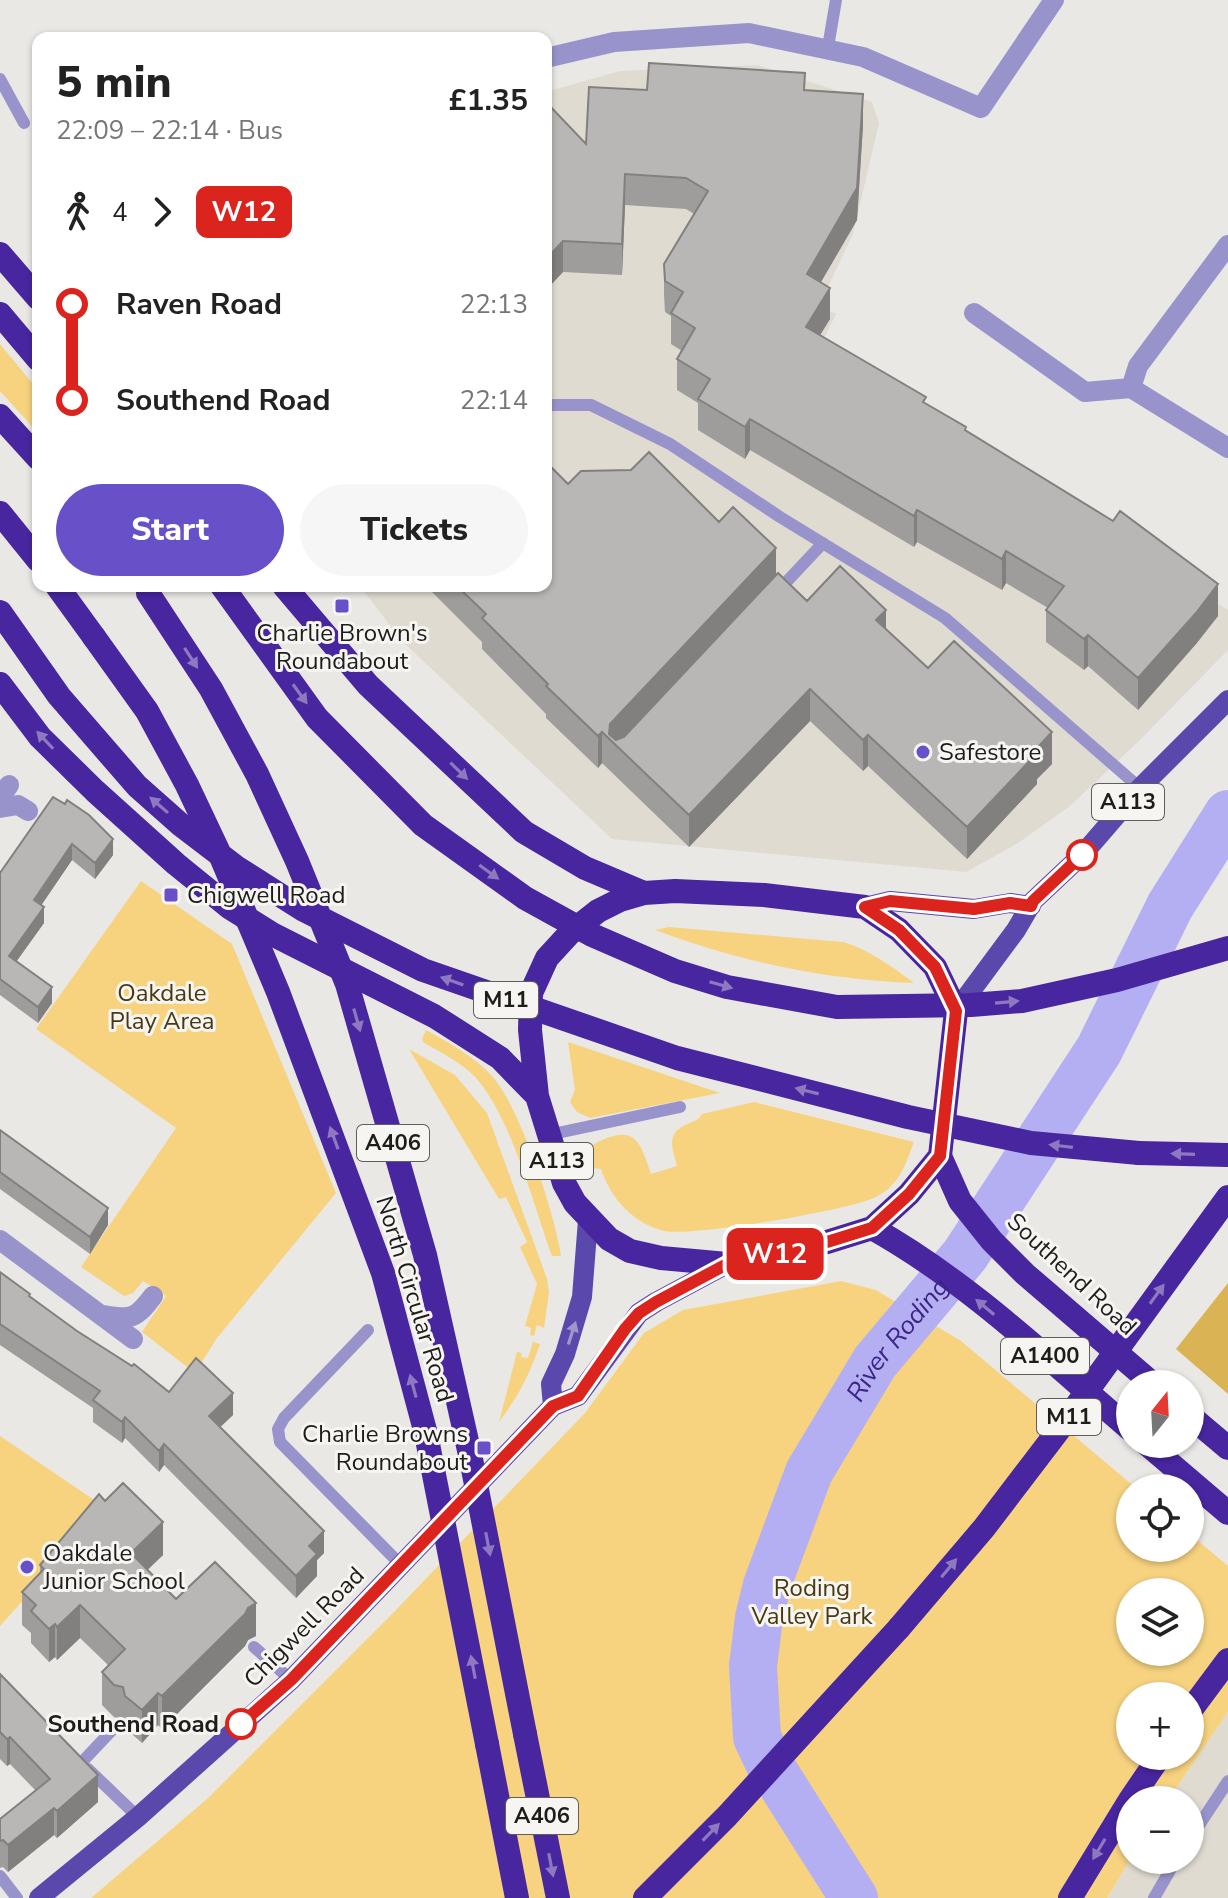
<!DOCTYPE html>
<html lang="en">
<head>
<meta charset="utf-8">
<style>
	:root { --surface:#fff; --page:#f6f6f6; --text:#222; --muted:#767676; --accent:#6850c9 }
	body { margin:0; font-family:"Nunito Sans",sans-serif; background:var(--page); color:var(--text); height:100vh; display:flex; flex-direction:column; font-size:30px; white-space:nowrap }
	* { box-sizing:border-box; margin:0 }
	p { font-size:26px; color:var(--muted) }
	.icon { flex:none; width:44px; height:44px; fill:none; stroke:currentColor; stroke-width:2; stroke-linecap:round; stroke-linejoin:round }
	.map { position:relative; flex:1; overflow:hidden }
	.side { position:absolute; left:32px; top:32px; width:520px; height:560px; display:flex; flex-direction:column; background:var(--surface); border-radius:16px; box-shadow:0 2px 6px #0004 }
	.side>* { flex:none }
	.badge { padding:0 16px; border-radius:12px; font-size:28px; line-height:52px }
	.needle { width:52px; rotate:18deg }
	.fabs { position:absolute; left:1116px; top:1370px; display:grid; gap:16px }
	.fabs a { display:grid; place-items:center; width:88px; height:88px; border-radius:50%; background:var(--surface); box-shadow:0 2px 6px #0004; font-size:40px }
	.map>.badge { position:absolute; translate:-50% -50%; box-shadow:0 0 0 4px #fff }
	.legs { display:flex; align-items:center; gap:12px; height:88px; padding:0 24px; font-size:26px }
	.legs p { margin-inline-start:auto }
	.overview { display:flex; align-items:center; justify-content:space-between; height:136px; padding:0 24px }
	h1 { font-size:44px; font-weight:800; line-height:60px }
	.button { display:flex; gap:16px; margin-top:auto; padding:16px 24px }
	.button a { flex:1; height:92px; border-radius:48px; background:var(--accent); color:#fff; font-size:32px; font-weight:800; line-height:92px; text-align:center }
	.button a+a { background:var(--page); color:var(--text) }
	ul { padding:0 24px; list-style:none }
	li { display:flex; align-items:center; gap:28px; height:96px; font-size:30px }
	li i { display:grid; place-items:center; width:12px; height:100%; margin:0 10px; background:currentColor }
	li i::after { content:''; width:20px; height:20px; margin:-10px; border:6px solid; border-radius:50%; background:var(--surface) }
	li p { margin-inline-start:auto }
	li:first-child i { background:linear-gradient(#0000 50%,currentColor 0) }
	li:last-child i { background:linear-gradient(currentColor 50%,#0000 0) }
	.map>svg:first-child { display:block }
</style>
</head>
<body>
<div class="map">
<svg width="1228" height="1898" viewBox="0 0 1228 1898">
	<rect width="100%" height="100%" fill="#e9e8e5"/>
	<path fill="#dfdbd1" d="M757,65L872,102L879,123L853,234L819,306L836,314L816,355L1228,610V650L1140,740L1070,806L1018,843L966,872L612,839L402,641L360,586H546V92L620,71Z
		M1228,1712V1898H1107L1130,1860H1190V1800H1168Z"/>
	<path fill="#f7d380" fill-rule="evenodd" d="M0,344L38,390V433L0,391Z
		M141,881L232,944L336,1193L217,1338L195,1373L142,1332L166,1296L143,1281L133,1293L124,1296L81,1267L176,1128L36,1029Z
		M669,927L843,942C870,950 891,966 914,983C821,979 742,962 655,930Z
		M426,1030C448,1042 475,1057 492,1076C520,1107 555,1214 561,1256H552C533,1204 512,1119 476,1078C462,1063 442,1053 424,1043L422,1039Z
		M568,1042L720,1093L590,1118L577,1112L570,1102L575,1090Z
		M409,1049L455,1075L487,1113L547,1279L549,1292L544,1328L537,1325L534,1336L530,1335L531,1328L525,1326L537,1284L520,1247L527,1242L506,1197L499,1199Z
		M754,1102L914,1142C908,1157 903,1175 891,1186C888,1190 881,1194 876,1197C851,1210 691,1237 664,1231C633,1223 611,1199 601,1169L593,1168L590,1156L594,1144C634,1124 639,1138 651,1174L677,1166C673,1149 665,1135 685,1125C693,1121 697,1122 702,1114Z
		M841,1281L876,1290L961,1341L1136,1488H1130V1548H1190V1534L1228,1566V1712L1168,1800H1130V1860L1107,1898H91L207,1799L394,1612L585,1413L644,1333L683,1310ZM1130,1592H1190V1652H1130ZM1130,1696H1190V1756H1130Z
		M533,1342L540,1344C530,1374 518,1397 499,1422L517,1352L522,1353L521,1357L528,1358Z
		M0,1436L106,1508L0,1626Z"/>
	<path fill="#dab355" d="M1228,1283V1394L1176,1349Z"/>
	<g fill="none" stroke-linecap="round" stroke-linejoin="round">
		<path stroke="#b4aff3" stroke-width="48" id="s1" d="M854,1898L771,1767L757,1737L753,1666L759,1618L767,1585L809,1472L875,1362L965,1255L1099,1050L1170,906L1228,814"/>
		<path stroke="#9893cb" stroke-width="12" d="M828,47L836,0
			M0,79L24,123
			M546,405H591L670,444L780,517L945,618L1140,788
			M776,593L823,543
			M548,1135L680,1107
			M368,1330L284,1418L278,1429L280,1442L401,1565
			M254,1647L291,1680
			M82,1762L116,1726
			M88,1769L138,1817
			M1190,1839L1228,1781
			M0,1876L17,1898
			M1154,1898L1176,1860"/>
		<path stroke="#9893cb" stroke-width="20" d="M546,58L614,42L749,33L863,57L981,108L1054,0
			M1228,245L1138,366L1131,388L1228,448
			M974,313L1085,392L1131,388
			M0,798L9,785
			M0,808L18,805L28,811
			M0,1240L133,1339
			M104,1315C131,1320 136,1319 153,1296"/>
		<path stroke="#5b48ac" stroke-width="20" d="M865,907L890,901L974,909L1010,903L1031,906
			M956,1011L1016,930L1033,901L1083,854L1140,788L1228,700
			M553,1406L551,1384L565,1354L582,1297L588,1220
			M39,1898L138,1817L291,1680L553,1406L578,1396L639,1313L656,1302L727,1264"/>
		<path stroke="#48269f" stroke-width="24" d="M0,254L38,298
			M0,314L38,359
			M0,416L38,458
			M0,513L38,560
			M57,586L94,637
			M284,586L368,685L524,832L585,868L644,893
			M0,684L40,737L95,791L176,864L229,907L272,934L434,1016L500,1058L537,1096
			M675,891L764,895L865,907L899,930L935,967L956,1011L940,1156L909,1194L872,1228L827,1242L727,1264L661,1258L630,1251L609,1239L575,1203L564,1183L537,1096L530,1030L531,993L547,958L570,933L598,911L620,900L644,893Z
			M1139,1153L1228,1155
			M940,1156L960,1201L992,1241L1025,1274L1153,1384
			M872,1228C967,1281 1048,1359 1130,1429
			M1190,1416L1228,1448
			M1147,1444L1228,1513
			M1190,1711L1228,1660
			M525,1734L558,1898
			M487,1744L517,1898
			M1130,1800L1160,1756
			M645,1898L727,1816L899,1628
			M1070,1898L1130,1800"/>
		<path stroke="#48269f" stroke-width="24" d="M222,586L317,718L423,825L525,898L592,935L675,971L727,987L837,1007L971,1005L1022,1001L1117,980L1228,948
			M148,593L211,689L257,774L297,861L347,984L425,1255L471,1459L525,1734
			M0,612L59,696L137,786L181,825L236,867L302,909L423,970L677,1058L908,1117L1031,1143L1139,1153
			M94,637L147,711L187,785L222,859L278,992L383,1273L426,1434L487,1744
			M899,1628L984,1528L1061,1427L1228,1197"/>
	</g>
	<path fill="#9f9d9c" d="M647,90H805L863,125L857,220L821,282L830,319L820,335L966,431L1218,616L1196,644L1138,710L1088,666L1084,670L1046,642V610L1048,608L1006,583L1002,590L917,542L914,547L750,450L745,459L698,430V403L677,390V359L682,351L671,344V316L665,312L664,295V264L694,214L686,209L625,205L622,275L563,272L546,290L586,144Z
		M568,484L719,522L776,575L807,601L886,629L928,668L1052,764L1037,779V784L967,859L868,766L863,771L810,721L689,847L602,763L598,768L546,718V714L482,649V642L426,586H546Z
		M53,797L113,855L95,879L72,860L41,905L44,923L16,961L52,1003L38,1023L0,995V873Z
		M0,1130L108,1225L90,1254L0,1189Z
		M0,1272L30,1296L77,1331L169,1392L233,1415L220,1427L324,1553L317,1560V1576L296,1598L164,1465L159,1472L125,1438L122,1443L93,1422V1408L0,1345Z
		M105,1501L163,1555L147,1570L176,1599L256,1636L248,1640L245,1646L162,1729L158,1725L142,1743L125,1728L123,1720L114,1717L102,1705V1672L108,1665L80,1638L57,1660L55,1657L49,1662L31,1643V1633L22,1625V1592L40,1573V1565Z
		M0,1674L98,1802L57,1838L54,1835L8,1872L3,1867L0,1868V1819L36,1791L10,1764L7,1766L0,1759Z"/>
	<path fill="#82807f" d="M863,94V125L857,220L807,306V274Z
		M625,174V205L622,275V244Z
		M563,241V272L546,290V259Z
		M830,288V319L806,358V327Z
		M750,419V450L745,459V427Z
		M917,510V542L914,547V516Z
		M776,548V580L618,748L609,739L610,724Z
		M1006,551V583L1002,590V559Z
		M1218,584V616L1196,644L1138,710V678Z
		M886,610V641L876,620Z
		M1088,635V666L1084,670V639Z
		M810,689V721L689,847V815Z
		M602,732V763L598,768V736Z
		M1052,732V764L1037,779V784L967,859V827Z
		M868,735V766L863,771V740Z
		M113,839V855L95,879V863Z
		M72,844V860L34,916V900Z
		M44,907V923L9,972V956Z
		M52,987V1003L38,1023V1007Z
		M108,1208V1225L90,1254V1237Z
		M233,1393V1415L209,1438V1416Z
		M125,1417V1438L122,1443V1422Z
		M164,1444V1465L159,1472V1451Z
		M163,1522V1555L131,1586V1553Z
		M324,1531V1553L317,1560V1576L296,1598V1576L309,1546Z
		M256,1603V1636L248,1640L245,1646L162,1729V1696L248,1608Z
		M80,1605V1638L57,1660V1627Z
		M55,1624V1657L49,1662V1629Z
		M158,1693V1725L142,1743V1710Z
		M10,1737V1764L7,1766V1739Z
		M98,1775V1802L57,1838V1811Z
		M54,1808V1835L8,1872V1845Z"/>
	<path fill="#b9b7b5" stroke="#82807f" stroke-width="2" d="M649,63L805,73L804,90L863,94L857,188L807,274L830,288L806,327L926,397L923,402L966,427L965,430L1113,521L1120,511L1218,584L1196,613L1138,678L1088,635L1084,639L1046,610L1064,586L1006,551L1002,559L917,510L914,516L750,419L745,427L698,399L710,379L677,359L695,328L671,313L683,292L665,281L664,264L708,191L686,178L625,174L622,244L563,241L546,259V102L586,144L589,87L647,90Z
		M649,452L719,522L733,507L776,548L610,724L609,734L616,740L624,737L778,573L807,601L840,566L886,610L876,620L928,668L954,641L1052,732L1034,751L1037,753L967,827L868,735L863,740L810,689L689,815L602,732L598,736L546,686L548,684L482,618L486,614L457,586H546V462L568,484L581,471L631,470Z
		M53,797L65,804L67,800L89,815L113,839L95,863L72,844L34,900L44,907L9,956L52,987L38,1007L0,979V873Z
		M0,1130L108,1208L90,1237L0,1172Z
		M0,1272L30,1294L29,1296L77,1331L132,1366L134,1364L169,1392L196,1358L233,1393L209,1416L324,1531L309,1546L317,1554L296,1576L164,1444L159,1451L125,1417L122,1422L93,1400L100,1391L0,1324Z
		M123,1483L163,1522L131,1553L176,1599L215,1562L256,1603L248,1608L245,1614L162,1696L158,1693L142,1710L125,1696L123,1687L114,1685L102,1672L125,1649L80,1605L57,1627L55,1624L49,1629L31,1611L36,1605L22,1592L44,1569L40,1565L99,1494L105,1501Z
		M0,1674L98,1775L57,1811L54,1808L8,1845L3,1840L0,1841V1819L50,1779L10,1737L7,1739L0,1732Z"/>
	<defs><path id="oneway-solid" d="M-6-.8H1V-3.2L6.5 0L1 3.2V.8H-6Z" transform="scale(2)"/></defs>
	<g fill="#8e79c0">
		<use href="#oneway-solid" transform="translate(191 658) rotate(57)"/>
		<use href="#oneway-solid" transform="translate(300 694) rotate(54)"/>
		<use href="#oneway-solid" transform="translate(45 740) rotate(-133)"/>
		<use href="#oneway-solid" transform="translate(459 771) rotate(44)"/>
		<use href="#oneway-solid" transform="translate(159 805) rotate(-139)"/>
		<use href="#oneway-solid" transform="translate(489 872) rotate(36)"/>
		<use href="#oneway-solid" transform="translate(452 981) rotate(-161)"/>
		<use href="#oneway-solid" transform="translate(721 985) rotate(16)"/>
		<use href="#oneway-solid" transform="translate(1007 1002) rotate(-5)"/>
		<use href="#oneway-solid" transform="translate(357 1020) rotate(74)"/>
		<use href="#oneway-solid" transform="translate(807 1091) rotate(-166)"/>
		<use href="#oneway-solid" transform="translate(334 1138) rotate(-110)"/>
		<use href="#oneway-solid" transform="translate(1061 1146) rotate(-173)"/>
		<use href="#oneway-solid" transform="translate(1183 1154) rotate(-178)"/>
		<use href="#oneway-solid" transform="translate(1157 1294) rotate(-54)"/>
		<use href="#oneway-solid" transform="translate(985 1307) rotate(-140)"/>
		<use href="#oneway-solid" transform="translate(413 1386) rotate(-105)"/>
		<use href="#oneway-solid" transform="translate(488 1544) rotate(79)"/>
		<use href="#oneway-solid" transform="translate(949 1568) rotate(-50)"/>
		<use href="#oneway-solid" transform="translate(473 1667) rotate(-101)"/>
		<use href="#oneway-solid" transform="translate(711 1832) rotate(-46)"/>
		<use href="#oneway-solid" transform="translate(1099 1849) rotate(121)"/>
		<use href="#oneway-solid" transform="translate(551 1865) rotate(79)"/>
	</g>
	<use fill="#a196cc" href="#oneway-solid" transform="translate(572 1333) rotate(-72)"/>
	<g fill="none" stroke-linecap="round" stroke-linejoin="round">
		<defs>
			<path id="line-1" d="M241,1724L291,1680L553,1406L578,1396L625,1329L639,1313L656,1302L727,1264L827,1242L872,1228L909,1194L940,1156L956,1011L935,967L899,930L865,907L890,901L974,909L1010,903L1031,906L1033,901L1082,855"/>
		</defs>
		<use href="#line-1" stroke="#fff" stroke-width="18"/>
		<use href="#line-1" stroke="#dc241f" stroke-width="12"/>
	</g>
	<g fill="#6850c9" stroke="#f7f5f2" stroke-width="3">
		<rect x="334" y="598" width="16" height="16" rx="4"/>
		<circle cx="923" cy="752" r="8"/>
		<rect x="163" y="887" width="16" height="16" rx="4"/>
		<rect x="476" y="1440" width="16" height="16" rx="4"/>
		<circle cx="27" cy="1567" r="8"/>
	</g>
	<g fill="#fff" stroke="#dc241f" stroke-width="4">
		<circle cx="1082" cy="855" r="14"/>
		<circle cx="241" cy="1724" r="14"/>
	</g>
	<g text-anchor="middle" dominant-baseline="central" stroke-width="6" stroke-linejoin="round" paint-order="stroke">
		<g fill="#f7f5f2" stroke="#5e5e5c" stroke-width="2">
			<rect x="1092" y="784" width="72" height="36" rx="6"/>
			<rect x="474" y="982" width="64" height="36" rx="6"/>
			<rect x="357" y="1125" width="72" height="36" rx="6"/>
			<rect x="521" y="1143" width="72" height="36" rx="6"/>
			<rect x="1001" y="1338" width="88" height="36" rx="6"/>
			<rect x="1037" y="1399" width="64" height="36" rx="6"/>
			<rect x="506" y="1798" width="72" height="36" rx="6"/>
		</g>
		<g font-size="22" font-weight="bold" fill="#1d1d1c">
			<text x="1128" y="802">A113</text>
			<text x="506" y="1000">M11</text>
			<text x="393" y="1143">A406</text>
			<text x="557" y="1161">A113</text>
			<text x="1045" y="1356">A1400</text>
			<text x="1069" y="1417">M11</text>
			<text x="542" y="1816">A406</text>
		</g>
		<g font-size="24" fill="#1d1d1c" stroke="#f7f5f2" text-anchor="start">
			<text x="342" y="633" text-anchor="middle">Charlie Brown's<tspan x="342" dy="28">Roundabout</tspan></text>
			<text x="939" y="752">Safestore</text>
			<text x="187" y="895">Chigwell Road</text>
			<text x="468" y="1434" text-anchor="end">Charlie Browns<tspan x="468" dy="28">Roundabout</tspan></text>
			<text x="43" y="1553">Oakdale<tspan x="43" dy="28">Junior School</tspan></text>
		</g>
		<g font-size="24" fill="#493910" stroke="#f7f5f2">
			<text x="162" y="993">Oakdale<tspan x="162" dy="28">Play Area</tspan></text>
			<text x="812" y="1588">Roding<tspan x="812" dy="28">Valley Park</tspan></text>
		</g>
		<g font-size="24" fill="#1d1d1c" stroke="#f7f5f2">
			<text transform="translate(1072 1274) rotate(43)">Southend Road</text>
			<text transform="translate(415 1299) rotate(73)">North Circular Road</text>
			<text transform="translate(304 1627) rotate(-45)">Chigwell Road</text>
		</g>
		<g font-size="24" font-weight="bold" fill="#1d1d1c" stroke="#f7f5f2" text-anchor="end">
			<text x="219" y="1724">Southend Road</text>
		</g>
		<g font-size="26" font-style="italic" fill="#3d2585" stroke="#f7f5f2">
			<text stroke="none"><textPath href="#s1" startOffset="622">River Roding</textPath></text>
		</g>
	</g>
</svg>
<div class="fabs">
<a><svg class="needle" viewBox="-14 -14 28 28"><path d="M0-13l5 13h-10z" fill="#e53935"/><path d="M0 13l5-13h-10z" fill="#767676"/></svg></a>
<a><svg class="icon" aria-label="locate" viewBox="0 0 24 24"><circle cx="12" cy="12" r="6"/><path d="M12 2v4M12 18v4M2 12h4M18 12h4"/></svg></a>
<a><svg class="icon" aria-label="layers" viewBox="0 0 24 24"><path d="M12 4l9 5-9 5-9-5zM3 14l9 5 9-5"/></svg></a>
<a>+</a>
<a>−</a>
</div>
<b class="badge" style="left:775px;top:1254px;background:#dc241f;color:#fff">W12</b>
<section class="side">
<div class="overview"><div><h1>5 min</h1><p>22:09 – 22:14 · Bus</p></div><b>£1.35</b></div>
<div class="legs"><svg class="icon" aria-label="walk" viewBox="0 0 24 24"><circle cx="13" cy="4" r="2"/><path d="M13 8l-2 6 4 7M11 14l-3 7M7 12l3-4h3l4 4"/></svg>4<svg class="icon" aria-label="forward" viewBox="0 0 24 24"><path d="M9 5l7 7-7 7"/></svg><b class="badge" style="background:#dc241f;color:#fff">W12</b></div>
<ul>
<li><i style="color:#dc241f"></i><b>Raven Road</b><p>22:13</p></li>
<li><i style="color:#dc241f"></i><b>Southend Road</b><p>22:14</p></li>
</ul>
<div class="button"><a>Start</a><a>Tickets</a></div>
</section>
</div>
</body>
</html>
